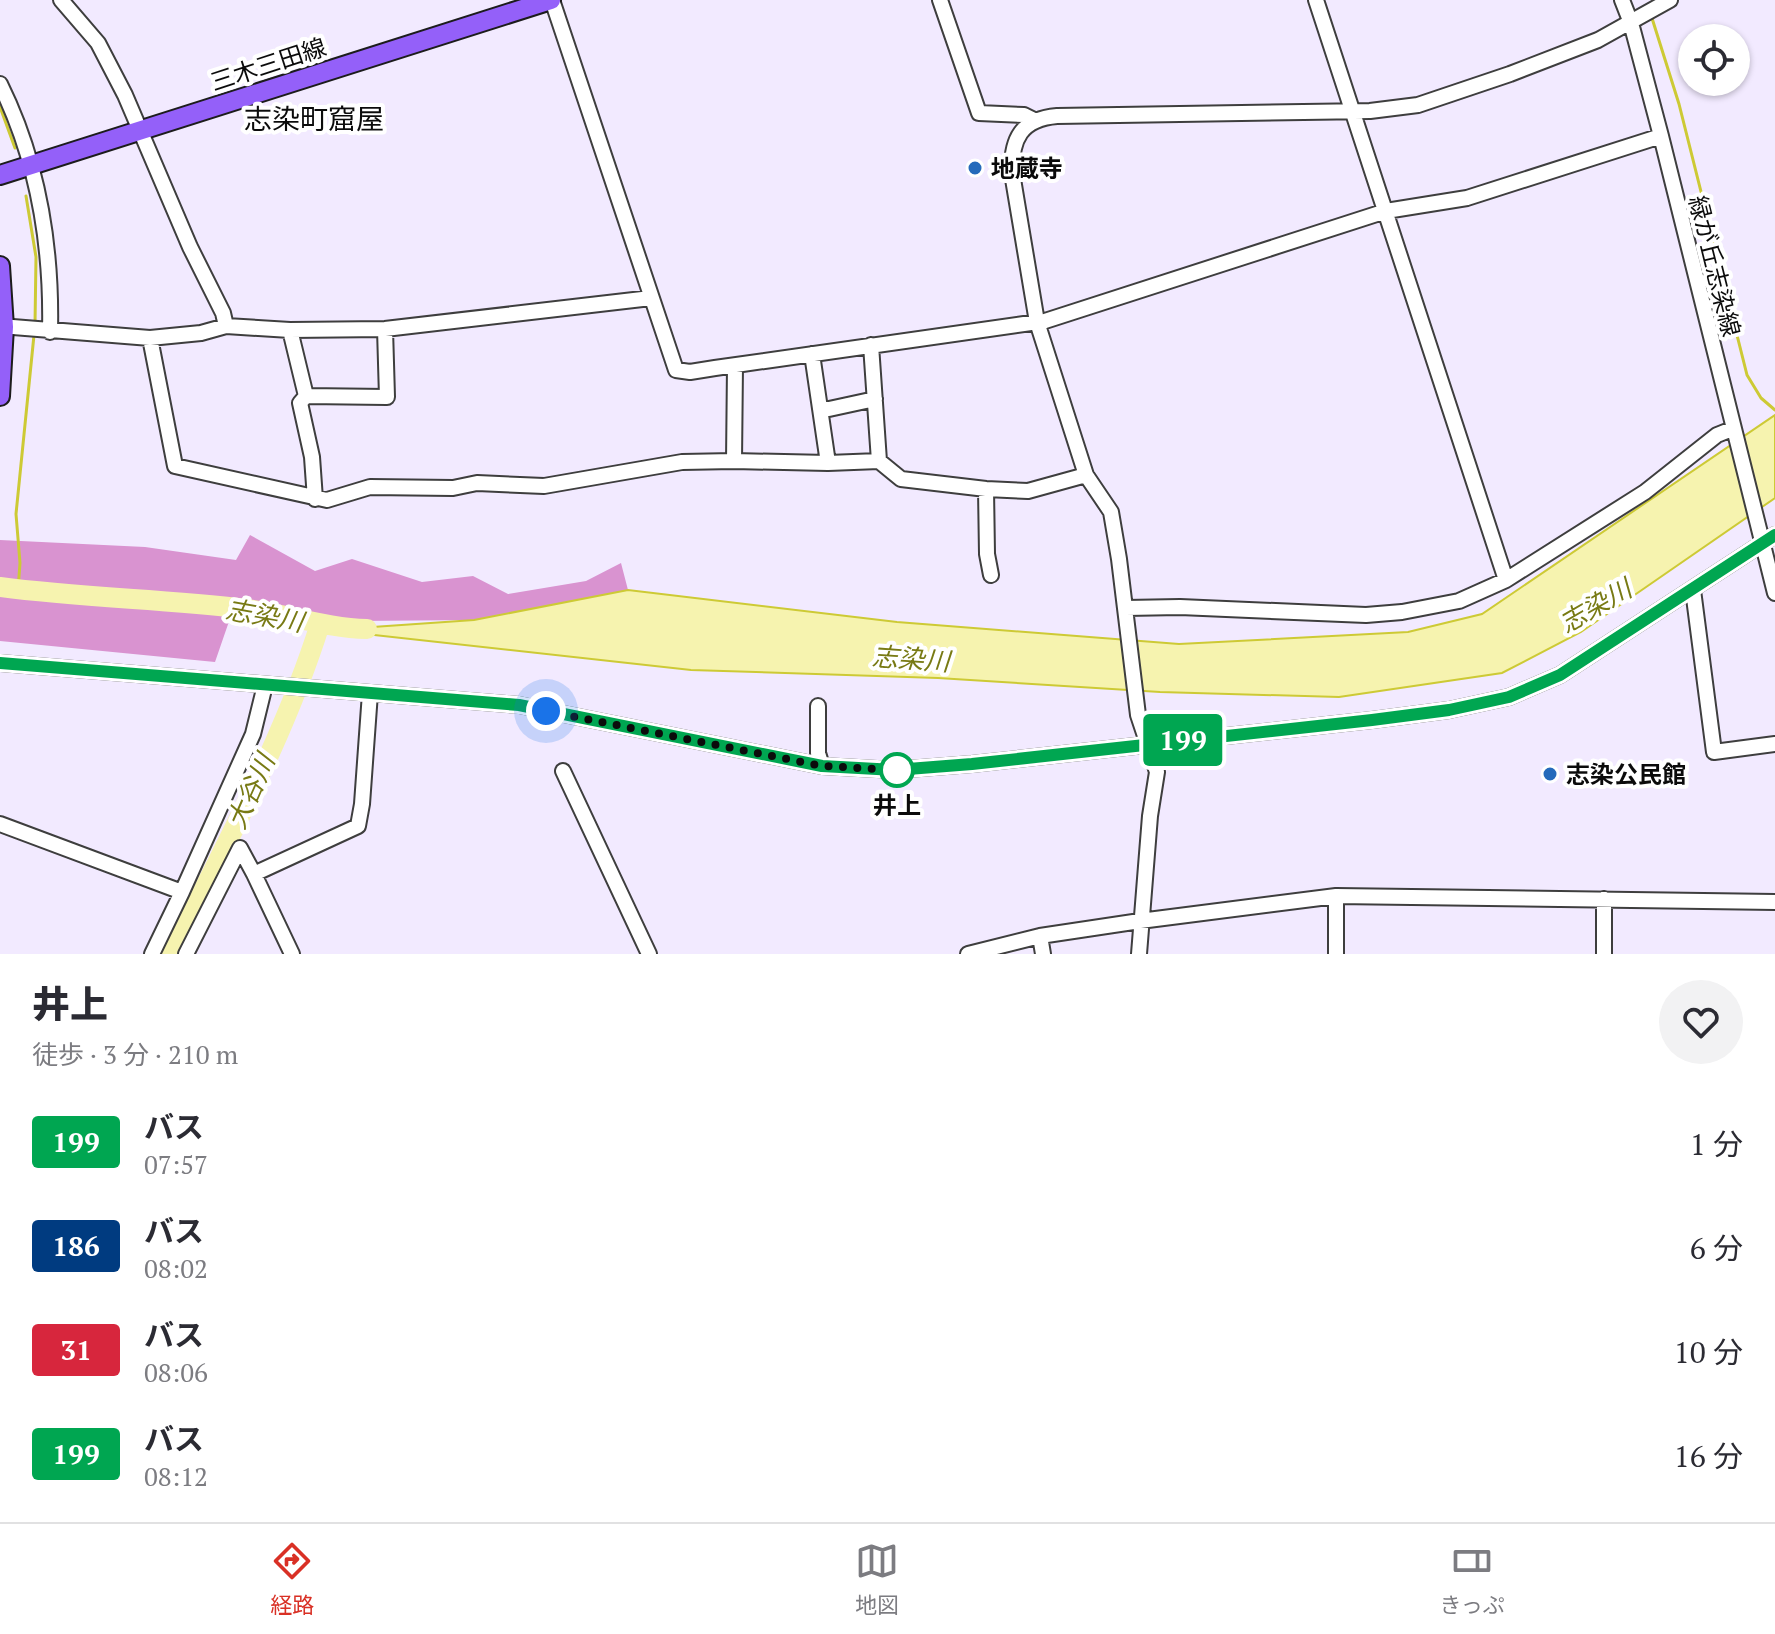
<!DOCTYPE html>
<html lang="ja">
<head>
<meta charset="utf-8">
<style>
	:root { --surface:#fff; --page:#f2f2f3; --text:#2b2b33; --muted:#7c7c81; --line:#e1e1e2; --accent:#d93025 }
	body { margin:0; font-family:"PT Serif","Noto Sans JP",serif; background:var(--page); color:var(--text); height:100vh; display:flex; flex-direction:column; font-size:30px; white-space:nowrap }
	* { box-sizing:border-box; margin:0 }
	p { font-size:26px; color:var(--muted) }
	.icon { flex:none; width:44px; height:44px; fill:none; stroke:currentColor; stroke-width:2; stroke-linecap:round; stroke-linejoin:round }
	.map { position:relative; height:954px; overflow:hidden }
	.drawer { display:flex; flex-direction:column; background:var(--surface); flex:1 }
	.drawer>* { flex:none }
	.badge { padding:0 16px; border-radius:6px; font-size:28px; line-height:52px }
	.tools { position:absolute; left:1678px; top:24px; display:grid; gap:16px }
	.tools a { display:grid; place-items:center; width:72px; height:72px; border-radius:50%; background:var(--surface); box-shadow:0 2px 6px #0004; font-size:40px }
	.you { position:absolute; width:40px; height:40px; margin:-20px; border:6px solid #fff; border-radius:50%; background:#1a73e8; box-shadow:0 0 0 12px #1a73e833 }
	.map>.badge { position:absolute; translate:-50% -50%; box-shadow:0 0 0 4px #fff }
	.round { display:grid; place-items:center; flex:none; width:84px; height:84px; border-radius:42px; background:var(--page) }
	.headline { display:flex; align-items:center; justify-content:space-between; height:136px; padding:0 32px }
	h1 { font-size:38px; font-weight:800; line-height:60px }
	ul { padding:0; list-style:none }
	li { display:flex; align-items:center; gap:24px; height:104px; padding:0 32px }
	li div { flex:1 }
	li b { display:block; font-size:30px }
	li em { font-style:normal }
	li .badge { min-width:88px; font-weight:700; text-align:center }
	.menu { display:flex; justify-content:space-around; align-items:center; height:112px; border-top:2px solid var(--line); background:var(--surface); font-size:22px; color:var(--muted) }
	.menu a { display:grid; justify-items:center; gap:4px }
	.menu .active { color:var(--accent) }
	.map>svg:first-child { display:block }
</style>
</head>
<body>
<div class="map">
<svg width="1775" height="954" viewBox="0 0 1775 954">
	<rect width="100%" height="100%" fill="#f2eaff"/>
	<path fill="#d993d0" d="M250,535L315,571L352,559L422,582L473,576L508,594L586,581L621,563L628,590L474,620L357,621L235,604L215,662L0,641V540L145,547L236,560Z"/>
	<path fill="#f6f3af" stroke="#cdca35" stroke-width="2" d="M1775,415V498L1581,632L1502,673L1339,697L1160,692L938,678L691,670L329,630L474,620L628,590L897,622L1179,644L1408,632L1482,614Z"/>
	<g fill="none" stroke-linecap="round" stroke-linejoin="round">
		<path stroke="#cdca35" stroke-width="3" d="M1651,15L1679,104L1747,375L1761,398L1775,410
			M0,107L15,148
			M26,196L36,257L35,324
			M18,590L20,563L16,514L34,335"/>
		<path stroke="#f6f3af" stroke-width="20" d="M0,587C82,598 164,599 246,609C287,614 326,628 367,629
			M172,954C224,846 284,739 320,624"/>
		<defs>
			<path id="minor" d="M61,0L98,43L125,95L190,247L223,313L226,326
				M552,0L676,370L690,372L715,368L1045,321L1386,211L1467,198L1661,136
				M940,0L979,113L1024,115L1034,120
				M1316,0L1506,580
				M1622,0L1631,23L1661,136L1775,593
				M0,84C38,161 52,246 50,332
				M0,326L150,338L201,333L226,326L290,330L385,329L651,298
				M290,330L306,396L300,403L312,457L315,499
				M150,338L175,466L327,500L370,487L453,488L477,483L544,486L682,462L734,461L735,366
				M871,345L879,461L901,479L986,489L1028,491L1086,475
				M812,354L828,463
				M306,396L387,397L385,329
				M820,408L829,409L875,399
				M734,461L828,463L879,461
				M986,489L987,554L991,575
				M1693,590L1714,752L1775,744
				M1126,608L1180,607L1366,615L1402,612L1459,601L1506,580L1645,492L1717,435L1732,429
				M0,663L519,705L822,766L895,770L972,764L1372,720L1449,710L1509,697L1560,675L1775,535
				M818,706V753L822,766
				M563,771L649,954
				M0,824L182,892L152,954
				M182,892L253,734L265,685
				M1336,896V954
				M1040,936L1043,954
				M186,954L240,848L254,874
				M292,954L254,874L358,826L362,804L370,693
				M968,954L1040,936L1140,921L1336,896L1775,902
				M1139,954L1150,816L1157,772L1138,715L1119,559L1111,512L1086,475L1037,322L1012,173C1011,139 1021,119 1057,116L1370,111L1418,105L1510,74L1598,40L1670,0
				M1604,954V899"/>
			<path id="major" d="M0,175L551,0
				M0,266L4,327L0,396"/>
		</defs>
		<use href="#minor" stroke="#3e3e3e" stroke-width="18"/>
		<use href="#major" stroke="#1c1c1c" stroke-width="22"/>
		<use href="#minor" stroke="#fff" stroke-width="14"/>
		<use href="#major" stroke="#9460f9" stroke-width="18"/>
	</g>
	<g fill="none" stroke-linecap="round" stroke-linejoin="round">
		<defs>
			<path id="line" d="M0,663L519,705L822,766L895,770L972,764L1372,720L1449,710L1509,697L1560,675L1775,535"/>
		</defs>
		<use href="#line" stroke="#fff" stroke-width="18"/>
		<use href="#line" stroke="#00a651" stroke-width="12"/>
		<path stroke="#0b0b0b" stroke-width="8" stroke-dasharray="0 14.4" d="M546,711L822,766L897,770"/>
	</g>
	<g fill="#246abb" stroke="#fff" stroke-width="3">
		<circle cx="975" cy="168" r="8"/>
		<circle cx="1550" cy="774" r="8"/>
	</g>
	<circle fill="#fff" stroke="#00a651" stroke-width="4" cx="897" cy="770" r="16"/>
	<g text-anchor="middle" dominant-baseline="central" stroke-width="8" stroke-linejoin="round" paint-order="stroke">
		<g font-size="24" fill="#0b0b0b" stroke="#fff">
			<text transform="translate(268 64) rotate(-18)">三木三田線</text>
			<text transform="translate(1715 266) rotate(76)">緑が丘志染線</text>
		</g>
		<g font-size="24" font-weight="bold" fill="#0b0b0b" stroke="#fff" text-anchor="start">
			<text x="991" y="168">地蔵寺</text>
			<text x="1566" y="774">志染公民館</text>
		</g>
		<g font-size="24" font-weight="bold" fill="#0b0b0b" stroke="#fff">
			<text x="897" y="805">井上</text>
		</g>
		<g font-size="26" font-style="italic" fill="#787a14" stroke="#fff">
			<text transform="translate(1595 605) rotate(-30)">志染川</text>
			<text transform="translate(265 615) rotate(10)">志染川</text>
			<text transform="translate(911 658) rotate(4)">志染川</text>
			<text transform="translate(250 791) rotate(-66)">大谷川</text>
		</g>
		<g font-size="28" fill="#0b0b0b" stroke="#fff">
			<text x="314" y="118">志染町窟屋</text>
		</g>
	</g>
</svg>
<div class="tools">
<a><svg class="icon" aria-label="locate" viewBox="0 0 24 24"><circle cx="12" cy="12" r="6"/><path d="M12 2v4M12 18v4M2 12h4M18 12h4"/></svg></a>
</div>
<div class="you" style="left:546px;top:711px"></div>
<b class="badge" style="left:1183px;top:740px;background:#00a651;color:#fff">199</b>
</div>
<section class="drawer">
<div class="headline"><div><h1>井上</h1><p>徒歩 · 3 分 · 210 m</p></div><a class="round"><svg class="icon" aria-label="heart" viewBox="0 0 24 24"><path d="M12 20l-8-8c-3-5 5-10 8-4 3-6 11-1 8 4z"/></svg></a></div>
<ul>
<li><span class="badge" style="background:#00a651;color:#fff">199</span><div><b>バス</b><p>07:57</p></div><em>1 分</em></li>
<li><span class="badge" style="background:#003b80;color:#fff">186</span><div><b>バス</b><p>08:02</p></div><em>6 分</em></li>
<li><span class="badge" style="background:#d7263d;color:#fff">31</span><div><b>バス</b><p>08:06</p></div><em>10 分</em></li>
<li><span class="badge" style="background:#00a651;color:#fff">199</span><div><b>バス</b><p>08:12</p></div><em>16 分</em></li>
</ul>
</section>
<nav class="menu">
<a class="active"><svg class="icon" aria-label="directions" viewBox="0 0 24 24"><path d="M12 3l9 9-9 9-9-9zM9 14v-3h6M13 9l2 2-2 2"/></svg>経路</a>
<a><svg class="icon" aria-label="map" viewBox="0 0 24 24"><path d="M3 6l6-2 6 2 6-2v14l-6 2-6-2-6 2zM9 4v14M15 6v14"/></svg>地図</a>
<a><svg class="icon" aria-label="tickets" viewBox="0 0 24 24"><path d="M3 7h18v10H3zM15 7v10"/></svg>きっぷ</a>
</nav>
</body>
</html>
